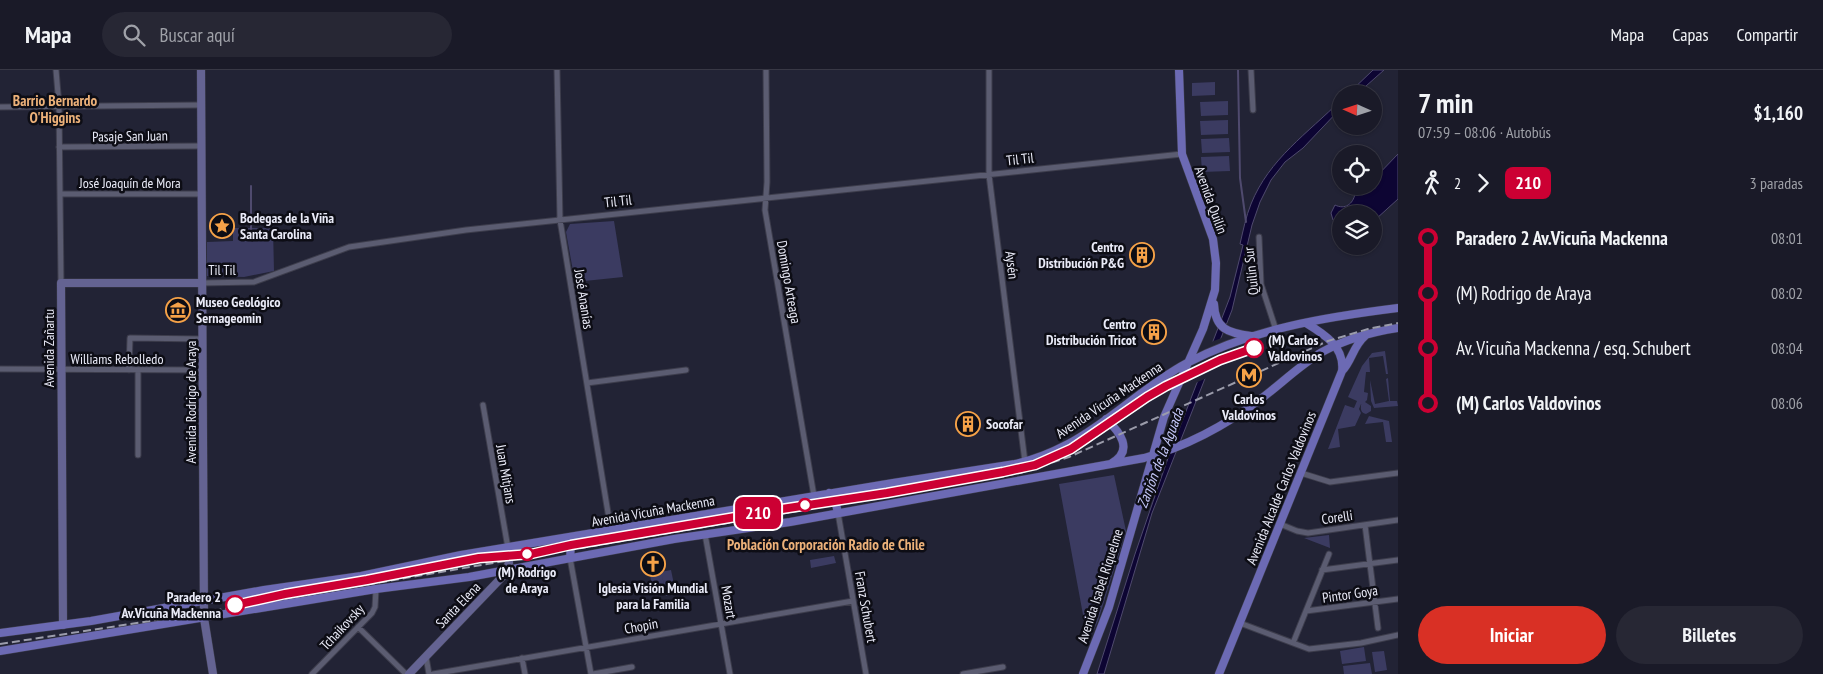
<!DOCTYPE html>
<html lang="es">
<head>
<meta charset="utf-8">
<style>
	:root { --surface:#1a1a28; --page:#272734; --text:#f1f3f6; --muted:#9fa1a8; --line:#383845; --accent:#d93025 }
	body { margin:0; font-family:"PT Sans Narrow",sans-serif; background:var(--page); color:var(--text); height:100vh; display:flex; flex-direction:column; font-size:19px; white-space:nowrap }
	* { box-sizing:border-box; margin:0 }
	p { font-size:16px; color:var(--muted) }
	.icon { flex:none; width:28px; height:28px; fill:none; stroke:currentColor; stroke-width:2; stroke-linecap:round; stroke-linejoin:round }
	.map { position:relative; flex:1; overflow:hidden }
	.panel { display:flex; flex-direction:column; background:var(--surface); width:425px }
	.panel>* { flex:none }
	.badge { padding:0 10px; border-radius:8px; font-size:18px; line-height:32px }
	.needle { width:32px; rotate:273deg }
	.buttons { position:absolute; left:1332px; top:15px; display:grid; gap:10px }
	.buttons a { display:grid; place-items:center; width:50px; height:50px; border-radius:50%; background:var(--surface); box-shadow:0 1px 4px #0004,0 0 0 1px var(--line); font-size:25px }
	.map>.badge { position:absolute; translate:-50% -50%; box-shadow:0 0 0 2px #fff }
	.legs { display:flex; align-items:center; gap:8px; height:55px; padding:0 20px; font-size:16px }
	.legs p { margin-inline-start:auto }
	.head { display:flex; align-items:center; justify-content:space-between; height:85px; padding:0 20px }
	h1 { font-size:28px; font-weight:700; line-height:38px }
	.primary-button { display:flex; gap:10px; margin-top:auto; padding:10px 20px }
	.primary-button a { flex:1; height:58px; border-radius:30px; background:var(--accent); color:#fff; font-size:20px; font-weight:700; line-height:58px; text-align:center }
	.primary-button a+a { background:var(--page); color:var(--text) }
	ul { padding:0 20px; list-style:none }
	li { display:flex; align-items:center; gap:18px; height:55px; font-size:19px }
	li i { display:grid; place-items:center; width:8px; height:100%; margin:0 6px; background:currentColor }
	li i::after { content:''; width:12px; height:12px; margin:-6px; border:4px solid; border-radius:50%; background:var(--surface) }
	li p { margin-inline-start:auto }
	li:first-child i { background:linear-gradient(#0000 50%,currentColor 0) }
	li:last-child i { background:linear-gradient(currentColor 50%,#0000 0) }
	header { display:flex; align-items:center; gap:30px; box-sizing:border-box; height:70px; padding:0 25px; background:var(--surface); border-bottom:1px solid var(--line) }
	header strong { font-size:24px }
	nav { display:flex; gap:28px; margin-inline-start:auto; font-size:18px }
	.search { width:350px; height:45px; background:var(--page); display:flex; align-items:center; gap:12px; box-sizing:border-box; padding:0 18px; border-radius:28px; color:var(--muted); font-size:19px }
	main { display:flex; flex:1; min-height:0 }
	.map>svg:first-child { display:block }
</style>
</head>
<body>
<header>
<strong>Mapa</strong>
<div class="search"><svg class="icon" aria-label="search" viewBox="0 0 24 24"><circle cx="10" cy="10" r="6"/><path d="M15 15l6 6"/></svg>Buscar aquí</div>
<nav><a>Mapa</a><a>Capas</a><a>Compartir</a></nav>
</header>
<main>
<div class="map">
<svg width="1398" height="604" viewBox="0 0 1398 604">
	<rect width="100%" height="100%" fill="#222335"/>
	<path fill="#3b3b61" d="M1215,12V25L1192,26V13Z
		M1228,31V45L1201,46L1200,32Z
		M1228,50V64L1201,65L1200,51Z
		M1229,68L1230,82L1202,83L1201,69Z
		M1229,86L1230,101L1202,102L1201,87Z
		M614,151L623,207L575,212L566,162L570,154Z
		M233,158H273L274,201L244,207L207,206V172L233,171Z
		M1385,281L1388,304H1386L1383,286L1369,288L1370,302H1366L1364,322L1368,323L1367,330L1365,332L1371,336V341L1366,344C1358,342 1362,334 1361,334L1359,339L1361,343L1355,356L1338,359L1340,377L1328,379L1345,335L1354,338L1357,331L1348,327L1362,296L1372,283Z
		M1388,308L1390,331H1397L1398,336L1374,338L1371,331L1370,310L1375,334L1389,331L1386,309Z
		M1369,346L1389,351L1392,372H1386L1383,352L1365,354Z
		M1114,405L1126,461L1098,551L1088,572L1059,414Z
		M1329,465L1330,478L1304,468Z
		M834,486L836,493L811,498L810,490Z
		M671,500L676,524L666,526L662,505L665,522L653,524L650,504Z
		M1364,577L1366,591L1342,594L1340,581Z
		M1384,581L1387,600L1375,602L1372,582Z
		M1370,593L1372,604H1344L1343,596Z"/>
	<path fill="#0d0533" stroke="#4f4a6e" d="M1373,0H1384L1357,24H1348Z
		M1341,30V38L1303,78L1285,92L1271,110L1260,132L1252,155L1232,240L1152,443L1104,604H1097L1135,484L1168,388L1230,227L1243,175L1240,174C1243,161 1246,146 1251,134C1269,89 1308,63 1341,30Z
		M1398,84V129L1376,149H1374V144H1341V154L1333,150L1331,143L1335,135C1345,140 1353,134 1355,124L1360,123L1367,116H1374V109Z"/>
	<path fill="#222335" d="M1224,267L1207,308L1193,314L1211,272Z"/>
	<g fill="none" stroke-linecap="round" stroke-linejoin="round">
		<path stroke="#4f4a6e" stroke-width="2" d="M1238,0L1240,108L1246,152
			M251,116V162"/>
		<defs>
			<path id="street" d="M56,0L59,36L61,213
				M557,0L560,150L611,461
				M766,0L767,112L765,140L814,426
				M989,0V105L1025,392
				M1251,0L1253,40
				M0,37L201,35
				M59,77L201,76
				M60,124H201
				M1259,167L1261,214L1276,260
				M202,213L254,212L349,177L466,160L1182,84
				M0,299L203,300
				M129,300L130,268L203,269
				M587,313L686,300
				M483,335L508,478
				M138,385V300
				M1301,403L1330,412L1398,403
				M838,443L866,604
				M1280,454L1297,461L1308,463L1398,450
				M1365,455L1378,558
				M705,464L730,604
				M570,488L591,604
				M1322,500L1398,490
				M1306,541L1398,529
				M1240,553L1309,579L1361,573L1398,565
				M358,557L406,604
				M1293,573L1329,484
				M426,587L429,604
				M522,588L525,604
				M312,604L372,543L375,537L376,519
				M433,604L853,531
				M593,604L632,597
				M963,604L1003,597"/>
			<path id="secondary" d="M201,0L204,548L213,604
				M63,555L61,213H202
				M409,604L504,505L509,493L508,478"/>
			<path id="primary" d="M1214,234C1215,259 1228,263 1251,266
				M1342,301C1352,291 1353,276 1365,266
				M1106,349C1120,362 1134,380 1112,393
				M829,423L835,430L838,443
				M570,488L571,475L578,466
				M0,563L91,551L264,520L361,506L461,485L893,413L1015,394C1033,390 1051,383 1068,374C1110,352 1144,316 1187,293C1251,259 1326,247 1398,238
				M0,581L376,519L469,507L674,469L790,452L1144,388C1188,376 1225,356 1262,328C1282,313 1300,295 1322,282C1346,269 1372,262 1398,258
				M1083,604L1109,537L1164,347L1203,259L1215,220L1216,193L1213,169L1182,84L1179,0
				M1219,604L1342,301C1345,277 1324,264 1306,253"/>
		</defs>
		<use href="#street" stroke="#3d3d4c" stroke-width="7"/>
		<use href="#secondary" stroke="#3d3d4c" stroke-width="9"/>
		<use href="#primary" stroke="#3d3d4c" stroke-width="9"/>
		<use href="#street" stroke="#5b5c71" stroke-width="5"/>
		<use href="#secondary" stroke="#646392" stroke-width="8"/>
		<use href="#primary" stroke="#6c6ab4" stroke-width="8"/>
		<path stroke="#9b9cab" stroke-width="2" stroke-dasharray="8 4" stroke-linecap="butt" d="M0,574L189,545L1020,403L1069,387L1328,271L1368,259L1398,253"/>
	</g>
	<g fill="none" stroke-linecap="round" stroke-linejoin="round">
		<defs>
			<path id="line-1" d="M235,535L285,524L367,510L479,488L531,484L571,475L782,439L887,423L1003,402L1035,395L1071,379L1147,327L1166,316L1220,290L1254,278"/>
		</defs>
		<use href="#line-1" stroke="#fff" stroke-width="11"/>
		<use href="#line-1" stroke="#c03" stroke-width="8"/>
	</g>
	<defs>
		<symbol id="sight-ring" viewBox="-11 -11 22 22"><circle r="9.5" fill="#0d0d15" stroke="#f6a248" stroke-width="1.5"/><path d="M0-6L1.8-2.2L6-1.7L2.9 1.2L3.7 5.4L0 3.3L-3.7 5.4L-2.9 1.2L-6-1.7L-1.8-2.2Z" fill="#f6a248"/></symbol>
		<symbol id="building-ring" viewBox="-11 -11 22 22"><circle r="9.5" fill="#0d0d15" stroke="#f6a248" stroke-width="1.5"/><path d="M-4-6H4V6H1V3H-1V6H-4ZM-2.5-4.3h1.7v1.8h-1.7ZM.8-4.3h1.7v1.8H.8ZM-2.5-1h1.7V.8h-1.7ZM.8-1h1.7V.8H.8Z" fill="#f6a248"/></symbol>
		<symbol id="museum-ring" viewBox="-11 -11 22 22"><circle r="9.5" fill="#0d0d15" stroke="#f6a248" stroke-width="1.5"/><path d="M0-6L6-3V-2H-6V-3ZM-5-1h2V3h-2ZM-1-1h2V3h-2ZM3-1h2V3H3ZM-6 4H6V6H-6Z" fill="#f6a248"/></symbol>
		<symbol id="metro-ring" viewBox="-11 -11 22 22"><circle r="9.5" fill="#0d0d15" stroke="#f6a248" stroke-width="1.5"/><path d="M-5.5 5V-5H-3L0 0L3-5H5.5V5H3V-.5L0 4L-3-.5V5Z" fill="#f6a248"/></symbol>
		<symbol id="church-ring" viewBox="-11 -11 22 22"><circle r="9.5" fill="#0d0d15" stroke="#f6a248" stroke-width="1.5"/><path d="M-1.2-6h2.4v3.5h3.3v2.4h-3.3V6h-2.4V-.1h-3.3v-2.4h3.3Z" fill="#f6a248"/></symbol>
	</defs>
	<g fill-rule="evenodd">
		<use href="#sight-ring" x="208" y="142" width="28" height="28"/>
		<use href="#building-ring" x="1128" y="171" width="28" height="28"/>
		<use href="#museum-ring" x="164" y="226" width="28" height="28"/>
		<use href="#building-ring" x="1140" y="248" width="28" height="28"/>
		<use href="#metro-ring" x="1235" y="291" width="28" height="28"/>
		<use href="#building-ring" x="954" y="340" width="28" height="28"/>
		<use href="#church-ring" x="639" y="480" width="28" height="28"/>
	</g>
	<g fill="#fff" stroke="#c03" stroke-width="2.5">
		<circle cx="1254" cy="278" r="9"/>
		<circle cx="805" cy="435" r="6"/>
		<circle cx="527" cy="484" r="6"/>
		<circle cx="235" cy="535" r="9"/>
	</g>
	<g text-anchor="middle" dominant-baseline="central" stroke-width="5" stroke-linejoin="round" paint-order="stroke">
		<g font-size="14" fill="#eaebf8" stroke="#0d0d15">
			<text transform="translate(130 66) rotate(-1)">Pasaje San Juan</text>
			<text transform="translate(1020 89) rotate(-6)">Til Til</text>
			<text x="130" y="113">José Joaquín de Mora</text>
			<text transform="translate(1211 130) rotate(70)">Avenida Quilín</text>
			<text transform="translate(618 131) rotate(-6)">Til Til</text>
			<text transform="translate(1012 195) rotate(83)">Aysén</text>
			<text x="222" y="200">Til Til</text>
			<text transform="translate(1251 201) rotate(-96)">Quilín Sur</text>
			<text transform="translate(789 212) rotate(80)">Domingo Arteaga</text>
			<text transform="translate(584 229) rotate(81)">José Ananías</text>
			<text transform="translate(49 278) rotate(-90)">Avenida Zañartu</text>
			<text x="117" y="289">Williams Rebolledo</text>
			<text transform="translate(1109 330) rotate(-34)">Avenida Vicuña Mackenna</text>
			<text transform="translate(191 332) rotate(-90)">Avenida Rodrigo de Araya</text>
			<text transform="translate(506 404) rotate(80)">Juan Mitjans</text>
			<text transform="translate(1281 418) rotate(-68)">Avenida Alcalde Carlos Valdovinos</text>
			<text transform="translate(653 441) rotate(-10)">Avenida Vicuña Mackenna</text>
			<text transform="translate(1337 447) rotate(-8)">Corelli</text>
			<text transform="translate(1100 516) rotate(-72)">Avenida Isabel Riquelme</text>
			<text transform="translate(1350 524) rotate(-8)">Pintor Goya</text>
			<text transform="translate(729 532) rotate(80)">Mozart</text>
			<text transform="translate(458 535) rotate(-46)">Santa Elena</text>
			<text transform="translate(866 537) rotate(80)">Franz Schubert</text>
			<text transform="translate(641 556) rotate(-10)">Chopin</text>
			<text transform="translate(342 557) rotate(-47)">Tchaikovsky</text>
		</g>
		<g font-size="14" font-weight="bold" fill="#eaebf8" stroke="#0d0d15" text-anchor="start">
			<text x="240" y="148">Bodegas de la Viña<tspan x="240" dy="16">Santa Carolina</tspan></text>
			<text x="1124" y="177" text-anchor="end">Centro<tspan x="1124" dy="16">Distribución P&amp;G</tspan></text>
			<text x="196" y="232">Museo Geológico<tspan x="196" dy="16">Sernageomin</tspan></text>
			<text x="1136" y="254" text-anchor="end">Centro<tspan x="1136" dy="16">Distribución Tricot</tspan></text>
			<text x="1249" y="329" text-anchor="middle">Carlos<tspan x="1249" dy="16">Valdovinos</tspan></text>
			<text x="986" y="354">Socofar</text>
			<text x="653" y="518" text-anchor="middle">Iglesia Visión Mundial<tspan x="653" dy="16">para la Familia</tspan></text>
		</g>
		<g font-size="14" font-weight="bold" fill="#eaebf8" stroke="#0d0d15" text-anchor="start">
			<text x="1268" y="270">(M) Carlos<tspan x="1268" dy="16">Valdovinos</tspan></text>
			<text x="527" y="502" text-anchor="middle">(M) Rodrigo<tspan x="527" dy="16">de Araya</tspan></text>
			<text x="221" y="527" text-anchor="end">Paradero 2<tspan x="221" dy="16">Av.Vicuña Mackenna</tspan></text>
		</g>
		<g font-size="15" font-weight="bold" fill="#ecb179" stroke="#0d0d15">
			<text x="55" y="30">Barrio Bernardo<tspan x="55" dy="17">O'Higgins</tspan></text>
			<text x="826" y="474">Población Corporación Radio de Chile</text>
		</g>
		<g font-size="15" font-style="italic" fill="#c4c7f8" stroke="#0d0d15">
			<text transform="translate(1160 388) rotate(-69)">Zanjón de la Aguada</text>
		</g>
	</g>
</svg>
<div class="buttons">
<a><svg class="needle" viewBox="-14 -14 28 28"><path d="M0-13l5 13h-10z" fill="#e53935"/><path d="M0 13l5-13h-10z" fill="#9fa1a8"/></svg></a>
<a><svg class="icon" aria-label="locate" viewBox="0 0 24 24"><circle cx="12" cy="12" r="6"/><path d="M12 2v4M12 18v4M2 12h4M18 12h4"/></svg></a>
<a><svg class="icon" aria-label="layers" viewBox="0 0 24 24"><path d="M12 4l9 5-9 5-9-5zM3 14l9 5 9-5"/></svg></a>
</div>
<b class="badge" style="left:758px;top:443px;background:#c03;color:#fff">210</b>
</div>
<section class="panel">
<div class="head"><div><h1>7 min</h1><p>07:59 – 08:06 · Autobús</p></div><b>$1,160</b></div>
<div class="legs"><svg class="icon" aria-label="walk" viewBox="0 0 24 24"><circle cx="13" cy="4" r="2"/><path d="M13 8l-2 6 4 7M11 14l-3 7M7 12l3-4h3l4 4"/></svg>2<svg class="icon" aria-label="forward" viewBox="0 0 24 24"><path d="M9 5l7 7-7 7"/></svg><b class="badge" style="background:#c03;color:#fff">210</b><p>3 paradas</p></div>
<ul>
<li><i style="color:#c03"></i><b>Paradero 2 Av.Vicuña Mackenna</b><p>08:01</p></li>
<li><i style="color:#c03"></i><span>(M) Rodrigo de Araya</span><p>08:02</p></li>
<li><i style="color:#c03"></i><span>Av. Vicuña Mackenna / esq. Schubert</span><p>08:04</p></li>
<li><i style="color:#c03"></i><b>(M) Carlos Valdovinos</b><p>08:06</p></li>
</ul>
<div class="primary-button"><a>Iniciar</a><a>Billetes</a></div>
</section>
</main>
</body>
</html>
